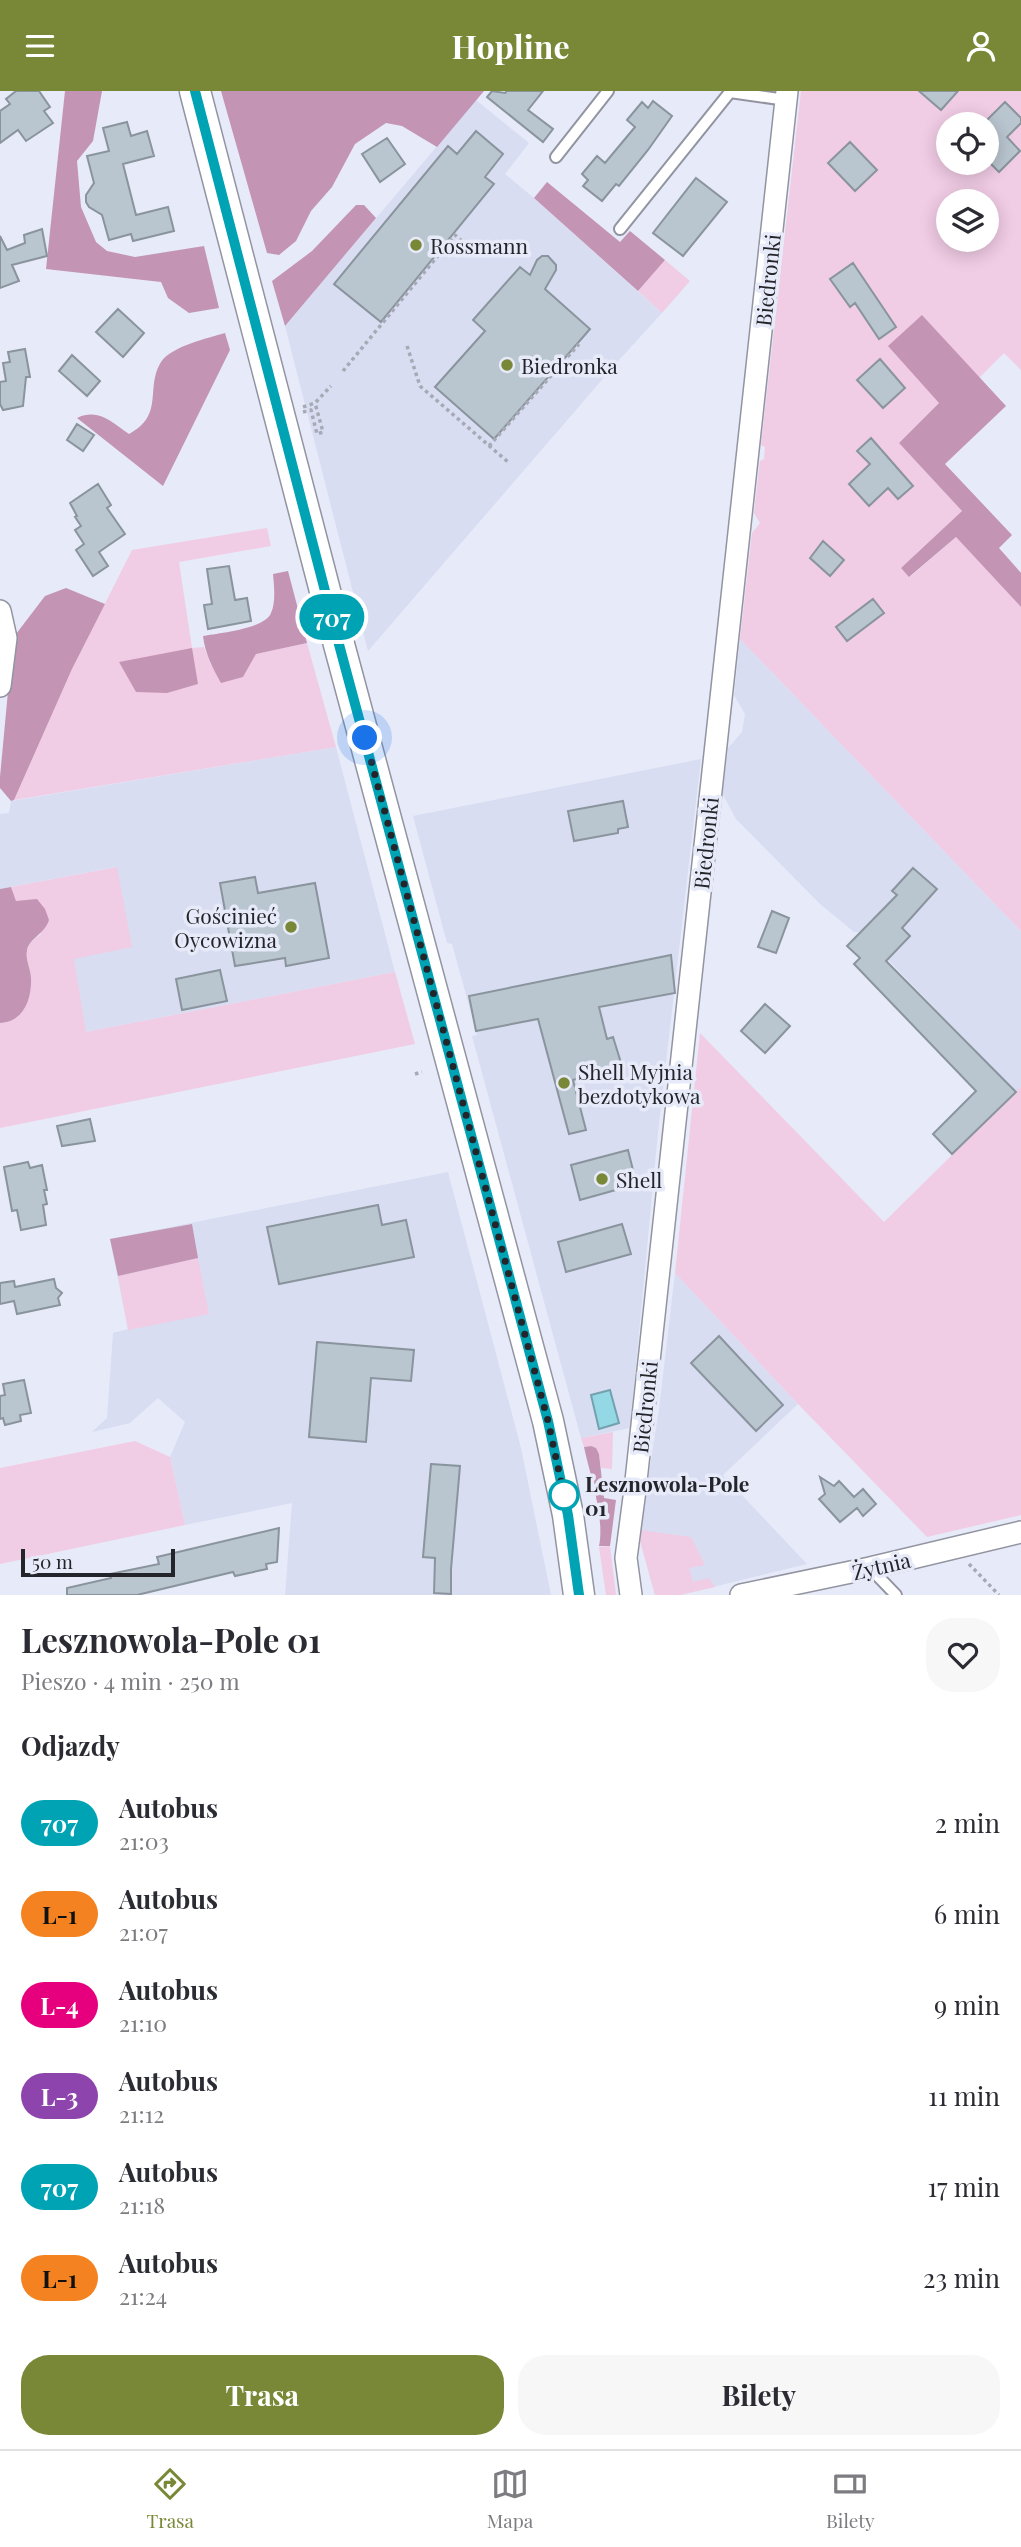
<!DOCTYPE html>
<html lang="pl">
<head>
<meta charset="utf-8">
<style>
	:root { --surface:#fff; --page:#f7f7f7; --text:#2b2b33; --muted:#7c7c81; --line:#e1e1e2; --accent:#798837 }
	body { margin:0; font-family:"Playfair Display",serif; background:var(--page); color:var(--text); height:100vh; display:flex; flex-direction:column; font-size:26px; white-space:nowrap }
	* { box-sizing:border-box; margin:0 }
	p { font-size:23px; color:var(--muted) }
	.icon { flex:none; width:38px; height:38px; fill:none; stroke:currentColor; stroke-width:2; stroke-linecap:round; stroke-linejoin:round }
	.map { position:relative; height:1504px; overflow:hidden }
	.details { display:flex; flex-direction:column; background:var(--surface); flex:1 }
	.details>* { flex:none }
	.badge { padding:0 14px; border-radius:23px; font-size:24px; line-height:46px }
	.controls { position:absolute; left:936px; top:21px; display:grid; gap:14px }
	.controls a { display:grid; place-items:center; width:63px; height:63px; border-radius:50%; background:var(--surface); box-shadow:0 4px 18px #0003; font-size:35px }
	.scale { position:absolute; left:21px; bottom:18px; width:154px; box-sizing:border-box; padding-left:7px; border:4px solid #24252a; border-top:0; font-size:19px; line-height:24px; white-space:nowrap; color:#24252a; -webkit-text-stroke:5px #e7eaf8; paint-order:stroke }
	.you { position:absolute; width:35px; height:35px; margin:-18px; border:5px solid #fff; border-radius:50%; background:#1a73e8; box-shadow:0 0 0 10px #1a73e833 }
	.map>.badge { position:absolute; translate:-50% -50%; box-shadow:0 0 0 4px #fff }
	h2 { padding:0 21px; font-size:26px; line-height:63px }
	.round { display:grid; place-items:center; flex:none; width:74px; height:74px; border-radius:28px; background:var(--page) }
	.summary { display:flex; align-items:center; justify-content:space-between; height:119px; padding:0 21px }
	h1 { font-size:33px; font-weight:700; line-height:52px }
	.action { display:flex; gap:14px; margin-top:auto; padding:14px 21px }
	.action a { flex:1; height:80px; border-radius:28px; background:var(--accent); color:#fff; font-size:28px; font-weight:700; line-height:80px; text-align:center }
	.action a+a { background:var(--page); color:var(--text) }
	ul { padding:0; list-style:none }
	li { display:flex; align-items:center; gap:21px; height:91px; padding:0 21px }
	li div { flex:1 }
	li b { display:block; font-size:26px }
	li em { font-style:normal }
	li .badge { min-width:77px; font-weight:700; text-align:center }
	header { display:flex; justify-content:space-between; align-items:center; height:91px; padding:0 21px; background:var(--accent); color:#fff; font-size:32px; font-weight:700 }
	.dock { display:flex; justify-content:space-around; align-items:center; height:98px; border-top:2px solid var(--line); background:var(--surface); font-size:19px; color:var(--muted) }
	.dock a { display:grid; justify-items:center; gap:4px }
	.dock .on { color:var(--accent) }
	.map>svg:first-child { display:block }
</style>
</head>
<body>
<header><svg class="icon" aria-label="menu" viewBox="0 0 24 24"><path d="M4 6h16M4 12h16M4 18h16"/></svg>Hopline<svg class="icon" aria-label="person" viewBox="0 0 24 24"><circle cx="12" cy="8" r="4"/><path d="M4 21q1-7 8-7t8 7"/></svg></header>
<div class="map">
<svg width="1021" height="1504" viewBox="0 0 1021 1504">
	<rect width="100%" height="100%" fill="#e7eaf8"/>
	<path fill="#d8ddf2" d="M476,9L529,52L505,83L534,107L662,222L620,268L368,560L285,235Z
		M740,548L1021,840V996L1016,1001L861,841H854L820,813L736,728L722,702L728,657L742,641L745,623L734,604Z
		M336,656L395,881L86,941L73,867L116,776L0,798V723L9,722L11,710Z
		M701,668L658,1041L630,1337L581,1347L472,945L477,944L476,940L452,853L447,852L413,725Z
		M448,1081L521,1357L551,1504H285L292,1412L185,1434L170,1366L185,1331L158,1307L130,1332L92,1341L107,1327L113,1242L128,1238L110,1148Z
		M675,1182L798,1313L723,1384L807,1473L680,1504H655L639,1446L659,1318Z"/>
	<path fill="#f1cce5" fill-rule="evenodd" d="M801,0H1021V279L1004,262L979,287L922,224L939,312L899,352L962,420L901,477L910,486L956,446L1021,516V840L740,548L752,442L760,432L754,422L760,370L764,368L765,356L761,354ZM948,33H987V72H948ZM948,110H987V149H948Z
		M665,169L690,190L662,222L638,200Z
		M267,437L271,455L179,471L192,557L204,556L211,574L243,586L256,563L307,552L336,656L14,709L72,578L132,459Z
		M117,776L132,856L74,868L86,941L395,881L415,953L0,1037V932C23,931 32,909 31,887C31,879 25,868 27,860C28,851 35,848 41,843L16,810L11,796Z
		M700,942L884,1131L1021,996V1424L927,1446L798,1313L675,1182Z
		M198,1167L209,1223L128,1239L118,1185Z
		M613,1341L612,1378L601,1377L599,1363L591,1355L584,1356L581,1347Z
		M135,1350L170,1366L185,1434L0,1473V1377Z
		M640,1439L691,1446L705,1474L689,1477L693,1491L709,1487L715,1496L680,1504H655L639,1446Z
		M610,1455L616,1504H606L599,1456Z"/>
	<path fill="#c394b4" d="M65,0H102L93,50L77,70L81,116L96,151L107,160L135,166L204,155L219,217L189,222L168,207L161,191L46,178Z
		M221,0H484L437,56L402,35L386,32L355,53L332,96L311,120L296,150L279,164L267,162Z
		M547,91L620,151L630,140L665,169L638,200L534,107Z
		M356,114H364L376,127L285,235L272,190L312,160Z
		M922,224L1006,315L945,373L1012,444L999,457L1021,482V516L956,446L909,486L901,477L962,420L899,352L939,312L888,255Z
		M225,242L230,259L163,395L77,327C99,317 111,331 129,343C165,324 145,297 161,271C172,255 208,247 225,242Z
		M288,480L307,552L256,563L243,586L221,592C212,576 205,562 203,545C218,542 265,538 271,522C276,511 274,495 273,483Z
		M66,497L105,513L72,578L14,709L11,710L0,697V686L13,547L45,505Z
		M192,557L198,593L167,602L136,601L119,571Z
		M11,796L16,810L37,808L45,818L49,829C45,843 28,848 27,860C25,868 31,879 31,887C32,909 23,931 0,932V798Z
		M192,1133L198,1167L118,1185L110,1148Z
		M591,1355L596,1357L599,1363L604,1407L616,1409L610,1455H599C605,1427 590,1384 584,1356Z"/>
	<path fill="#94d7e5" stroke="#72a2ad" stroke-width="2" d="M610,1299L619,1332L599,1338L591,1304Z"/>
	<path fill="#b9c5cf" stroke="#89949d" stroke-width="2" d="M16,0H39L50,16L44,20L53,32L26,50L18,39L0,52V20L10,13L6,8Z
		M492,0L505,2L507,0H543L528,19L553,38L543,51L487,6Z
		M919,0H958L941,19Z
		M653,10L672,25L648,59L619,95L616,93L602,110L583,95L588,89L582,83L597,65L605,72L635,36L627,29L642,11L648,17Z
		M1005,11L1021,27V32L1007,46L1020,60L999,81L987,69V29Z
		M127,31L131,45L147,40L154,65L123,73L136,124L168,116L174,140L133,150L131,143L109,149L102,124L89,116L86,111V104L94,92L87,65L109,60L103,37Z
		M476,40L503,63L485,86L494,93L381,231L334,193L448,55L457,63Z
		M387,47L405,73L380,91L362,63Z
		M850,51L877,79L855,100L828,72Z
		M696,87L727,111L683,165L653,142Z
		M42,138L47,165L12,174L19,190L0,197V145L7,159L25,152L24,144Z
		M542,165H548L556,174V179L545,198L590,238L494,348L435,296L485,240L473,229L520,176L530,184L537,169Z
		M853,172L896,236L879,248L855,212L850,216L830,188Z
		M118,218L144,242L123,266L96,241Z
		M25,258L30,286H26L23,315L3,319L0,313V291L6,290L3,272L10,271L8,261Z
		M72,264L100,290L87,305L59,280Z
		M880,268L905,297L883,317L857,289Z
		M77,333L94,344L83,360L67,349Z
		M871,347L913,395L898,408L888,397L869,415L849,393L870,373L857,360Z
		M98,393L111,414L107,417L125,443L99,461L108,475L93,485L76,459L84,453L75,439L81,435L75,426L77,425L70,412Z
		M823,450L844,469L830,485L810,467Z
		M229,475L235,509L247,507L251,530L208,538L204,514L212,513L207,478Z
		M873,508L884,522L847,550L836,536Z
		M623,710L628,736L618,738V742L574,750L568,720Z
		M913,777L937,798L902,837L910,845L886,870L1016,1001L952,1063L933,1043L976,1000L854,873L860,867L847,855L897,804L892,800Z
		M255,786L258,802L315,792L329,867L286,875L285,867L235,875L220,792Z
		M772,820L789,827L776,862L758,856Z
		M671,864L675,902L599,916L607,948L613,946L622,975L573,989L586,1039L569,1043L538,928L476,940L469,905Z
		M220,879L227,910L182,919L176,888Z
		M765,913L790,935L765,962L741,940Z
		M90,1028L95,1050L62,1055L57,1035Z
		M628,1059L633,1079L626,1081L630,1095L580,1109L571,1074Z
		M28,1071L30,1077L42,1074L47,1099H44L47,1113L43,1114L46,1134L21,1139L17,1119L12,1120L4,1076Z
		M378,1114L382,1134L406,1129L414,1166L279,1193L267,1136Z
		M622,1133L631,1163L566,1181L558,1151Z
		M54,1188L56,1197L62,1202L58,1207L60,1214L17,1223L14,1210L0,1213V1192L14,1190L15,1196Z
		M719,1245L783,1314L756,1340L691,1272Z
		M317,1251L414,1259L411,1290L371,1287L366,1351L309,1346Z
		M24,1289L31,1322L20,1324L21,1330L5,1334L3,1327L0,1328V1305L5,1304L3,1293Z
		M431,1373L460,1375L451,1478V1503L434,1502L435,1467L423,1466Z
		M820,1386L834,1395L839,1390L854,1406L863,1398L876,1413L863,1425L857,1417L840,1431L819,1408L825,1403Z
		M279,1437L277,1471L266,1473L267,1478L235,1485L233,1481L137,1504H67V1497L111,1487L110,1483L159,1473L157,1466Z"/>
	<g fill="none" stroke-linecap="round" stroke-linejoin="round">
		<defs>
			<path id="lane" d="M556,66L608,0
				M620,138L730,1L786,9
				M870,1477L896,1504"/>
			<path id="street" d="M0,520L6,547L0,595
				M631,1504L626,1467L635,1399L787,0
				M741,1504L870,1477L1021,1441"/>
			<path id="secondary" d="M195,0L337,546L548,1330L568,1424L579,1504"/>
		</defs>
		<use href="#lane" stroke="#9294a1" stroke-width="14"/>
		<use href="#street" stroke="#9294a1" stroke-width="24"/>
		<use href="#secondary" stroke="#9294a1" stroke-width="33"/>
		<path stroke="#a7aab5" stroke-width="3.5" stroke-dasharray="3.5 3.5" stroke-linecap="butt" d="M407,255L420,295L508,371
			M343,280L455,144L475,162
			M303,316L315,312L331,295
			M303,321L311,319L317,343L323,341L315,312
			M489,355L579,253
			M415,983L422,981
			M969,1473L999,1504"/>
		<use href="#lane" stroke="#fff" stroke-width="10"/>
		<use href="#street" stroke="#fff" stroke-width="21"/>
		<use href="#secondary" stroke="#fff" stroke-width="30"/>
	</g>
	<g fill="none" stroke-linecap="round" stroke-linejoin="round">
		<defs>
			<path id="line" d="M195,0L337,546L548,1330L568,1424L579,1504"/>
		</defs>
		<use href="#line" stroke="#fff" stroke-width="16"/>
		<use href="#line" stroke="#00a3b4" stroke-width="10"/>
		<path stroke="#24252a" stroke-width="7" stroke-dasharray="0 12.6" d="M365,647L548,1330L564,1404"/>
	</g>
	<g fill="#798837" stroke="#e7eaf8" stroke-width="2.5">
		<circle cx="416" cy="154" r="7"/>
		<circle cx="507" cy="274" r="7"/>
		<circle cx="291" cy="836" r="7"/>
		<circle cx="564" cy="992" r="7"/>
		<circle cx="602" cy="1088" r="7"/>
	</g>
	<circle fill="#fff" stroke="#00a3b4" stroke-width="3.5" cx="564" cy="1404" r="14"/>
	<g text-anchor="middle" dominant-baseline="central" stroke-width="7" stroke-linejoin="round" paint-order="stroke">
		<g font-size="21" fill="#24252a" stroke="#e7eaf8" text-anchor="start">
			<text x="430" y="154">Rossmann</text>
			<text x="521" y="274">Biedronka</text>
			<text x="277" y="824" text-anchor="end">Gościnieć<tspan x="277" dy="24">Oycowizna</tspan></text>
			<text x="578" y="980">Shell Myjnia<tspan x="578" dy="24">bezdotykowa</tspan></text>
			<text x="616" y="1088">Shell</text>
		</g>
		<g font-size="21" fill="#24252a" stroke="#e7eaf8">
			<text transform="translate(767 189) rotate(-84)">Biedronki</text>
			<text transform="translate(705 752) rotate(-84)">Biedronki</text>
			<text transform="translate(644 1316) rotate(-84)">Biedronki</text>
			<text transform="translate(881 1474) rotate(-13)">Żytnia</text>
		</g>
		<g font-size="21" font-weight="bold" fill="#24252a" stroke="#e7eaf8" text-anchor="start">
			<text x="585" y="1392">Lesznowola-Pole<tspan x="585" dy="24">01</tspan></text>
		</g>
	</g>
</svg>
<div class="controls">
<a><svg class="icon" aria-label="locate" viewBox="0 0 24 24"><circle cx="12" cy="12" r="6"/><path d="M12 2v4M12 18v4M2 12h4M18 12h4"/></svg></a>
<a><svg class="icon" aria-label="layers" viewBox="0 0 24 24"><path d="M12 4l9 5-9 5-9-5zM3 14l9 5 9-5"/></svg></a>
</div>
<div class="scale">50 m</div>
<div class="you" style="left:365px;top:647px"></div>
<b class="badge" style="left:332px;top:526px;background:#00a3b4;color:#fff">707</b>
</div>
<section class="details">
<div class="summary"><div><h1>Lesznowola-Pole 01</h1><p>Pieszo · 4 min · 250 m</p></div><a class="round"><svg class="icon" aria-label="heart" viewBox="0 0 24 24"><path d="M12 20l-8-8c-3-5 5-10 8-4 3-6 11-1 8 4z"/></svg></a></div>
<h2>Odjazdy</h2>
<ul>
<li><span class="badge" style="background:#00a3b4;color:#fff">707</span><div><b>Autobus</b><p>21:03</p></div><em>2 min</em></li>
<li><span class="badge" style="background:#f58220;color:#111">L-1</span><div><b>Autobus</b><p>21:07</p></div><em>6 min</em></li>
<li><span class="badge" style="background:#e6007e;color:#fff">L-4</span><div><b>Autobus</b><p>21:10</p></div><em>9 min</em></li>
<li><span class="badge" style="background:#8e44ad;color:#fff">L-3</span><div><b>Autobus</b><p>21:12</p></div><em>11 min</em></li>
<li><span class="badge" style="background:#00a3b4;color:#fff">707</span><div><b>Autobus</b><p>21:18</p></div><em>17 min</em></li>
<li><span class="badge" style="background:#f58220;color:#111">L-1</span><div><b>Autobus</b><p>21:24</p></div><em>23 min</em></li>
</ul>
<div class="action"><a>Trasa</a><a>Bilety</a></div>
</section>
<nav class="dock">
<a class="on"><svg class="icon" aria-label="directions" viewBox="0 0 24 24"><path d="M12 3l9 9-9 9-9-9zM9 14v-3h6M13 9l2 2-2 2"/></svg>Trasa</a>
<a><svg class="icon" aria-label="map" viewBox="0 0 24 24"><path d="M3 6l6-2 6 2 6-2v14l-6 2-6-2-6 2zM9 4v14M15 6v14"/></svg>Mapa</a>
<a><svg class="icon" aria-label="tickets" viewBox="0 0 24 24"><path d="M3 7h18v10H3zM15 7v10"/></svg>Bilety</a>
</nav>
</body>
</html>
